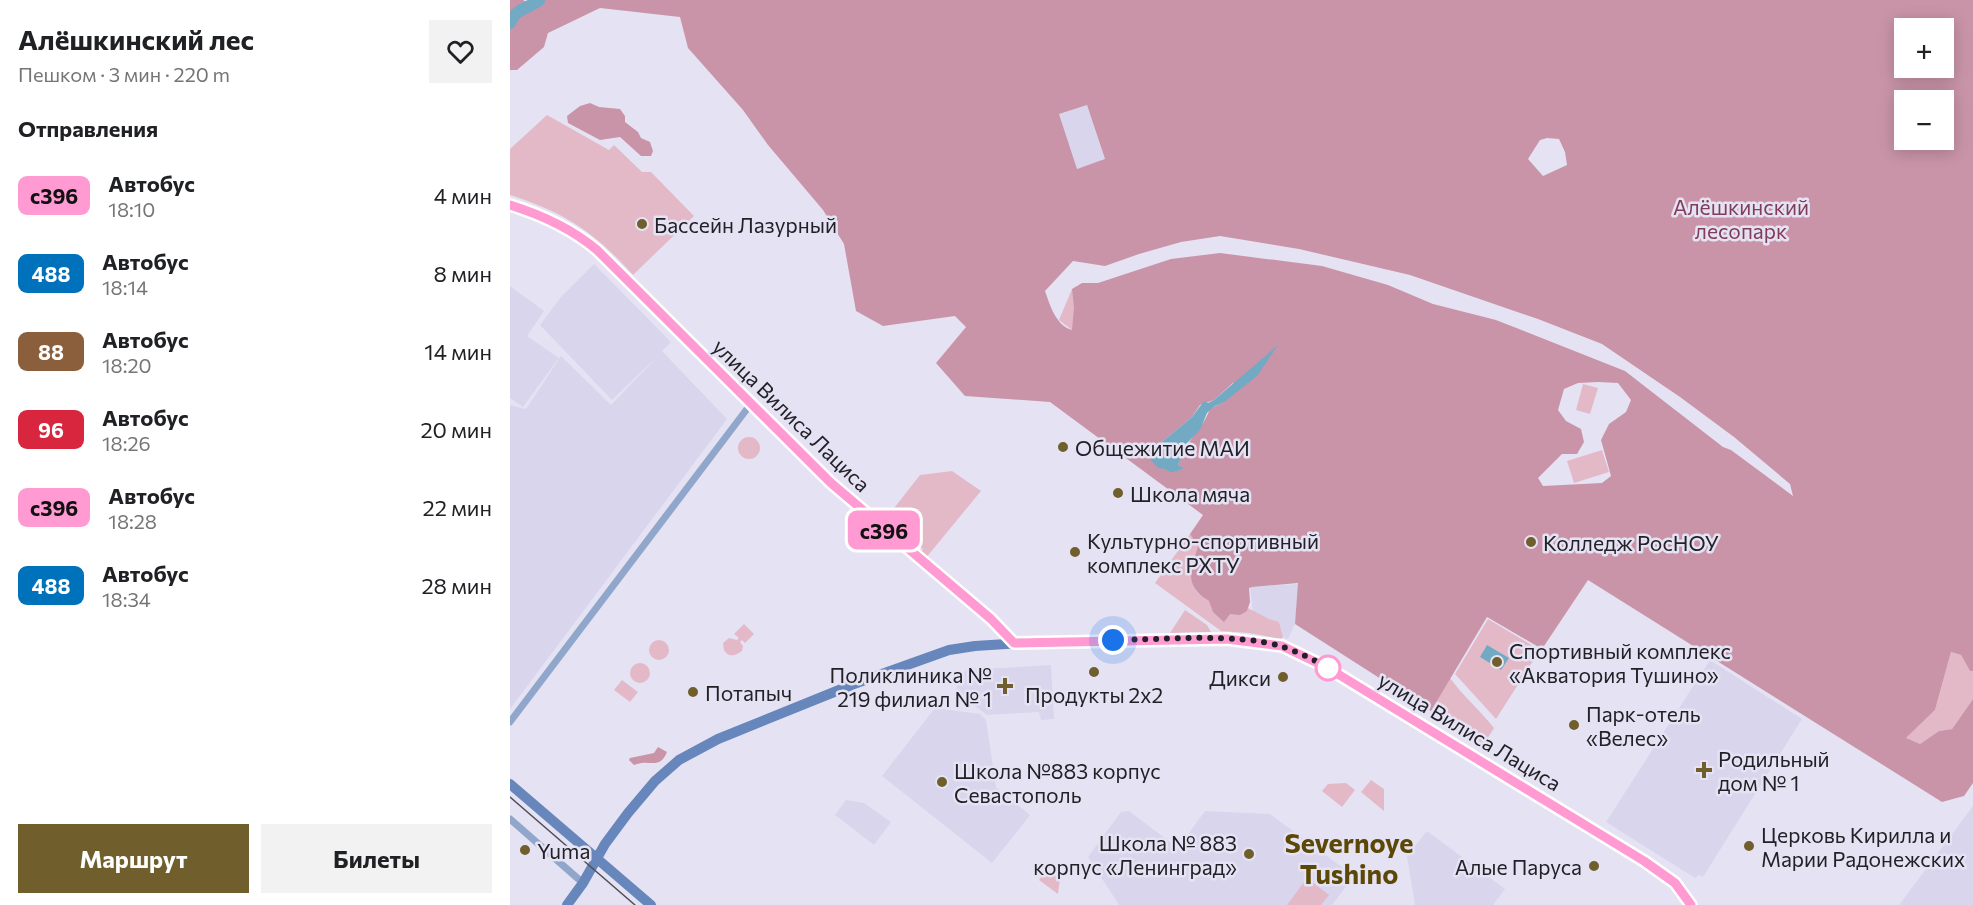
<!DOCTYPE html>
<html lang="ru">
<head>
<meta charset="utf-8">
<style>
	:root { --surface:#fff; --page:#f2f2f2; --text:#202124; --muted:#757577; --accent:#705e2c }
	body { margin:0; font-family:Commissioner,sans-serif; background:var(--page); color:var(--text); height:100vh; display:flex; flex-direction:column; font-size:22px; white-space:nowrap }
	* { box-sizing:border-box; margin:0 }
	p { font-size:20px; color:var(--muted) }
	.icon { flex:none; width:33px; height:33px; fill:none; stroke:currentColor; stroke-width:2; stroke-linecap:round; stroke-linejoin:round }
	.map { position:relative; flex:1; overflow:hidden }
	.sheet { display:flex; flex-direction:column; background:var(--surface); width:510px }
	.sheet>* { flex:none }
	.badge { padding:0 12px; border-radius:9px; font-size:21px; line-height:39px }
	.buttons { position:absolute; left:1384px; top:18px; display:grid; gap:12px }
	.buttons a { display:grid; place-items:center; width:60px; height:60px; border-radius:0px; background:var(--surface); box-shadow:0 3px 15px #0003; font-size:30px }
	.you { position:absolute; width:30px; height:30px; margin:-15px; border:4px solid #fff; border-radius:50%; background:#1a73e8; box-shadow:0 0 0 9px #1a73e833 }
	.map>.badge { position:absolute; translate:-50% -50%; box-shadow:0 0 0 3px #fff }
	h2 { padding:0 18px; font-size:22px; line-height:54px }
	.round { display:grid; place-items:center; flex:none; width:63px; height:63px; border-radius:0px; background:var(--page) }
	.summary { display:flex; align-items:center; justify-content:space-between; height:102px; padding:0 18px }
	h1 { font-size:28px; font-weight:700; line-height:45px }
	.button { display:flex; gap:12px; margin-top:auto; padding:12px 18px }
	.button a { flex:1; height:69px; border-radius:0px; background:var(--accent); color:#fff; font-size:24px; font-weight:700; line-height:69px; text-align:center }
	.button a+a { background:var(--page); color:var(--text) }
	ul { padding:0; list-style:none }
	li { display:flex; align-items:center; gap:18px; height:78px; padding:0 18px }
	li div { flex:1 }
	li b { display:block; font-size:22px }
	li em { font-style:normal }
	li .badge { min-width:66px; font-weight:700; text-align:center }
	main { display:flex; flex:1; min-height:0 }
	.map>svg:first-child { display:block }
</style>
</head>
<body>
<main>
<section class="sheet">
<div class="summary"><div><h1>Алёшкинский лес</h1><p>Пешком · 3 мин · 220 m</p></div><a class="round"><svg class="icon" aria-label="heart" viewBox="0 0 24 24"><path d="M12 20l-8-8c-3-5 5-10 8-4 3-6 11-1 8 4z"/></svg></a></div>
<h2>Отправления</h2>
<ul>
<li><span class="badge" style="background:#ff9ad2;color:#111">с396</span><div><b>Автобус</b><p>18:10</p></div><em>4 мин</em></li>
<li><span class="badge" style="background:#0072bc;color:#fff">488</span><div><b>Автобус</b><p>18:14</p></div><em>8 мин</em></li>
<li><span class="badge" style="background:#8b5e3c;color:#fff">88</span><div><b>Автобус</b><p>18:20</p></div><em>14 мин</em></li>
<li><span class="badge" style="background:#d7263d;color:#fff">96</span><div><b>Автобус</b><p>18:26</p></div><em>20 мин</em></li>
<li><span class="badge" style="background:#ff9ad2;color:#111">с396</span><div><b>Автобус</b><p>18:28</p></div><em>22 мин</em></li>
<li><span class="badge" style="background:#0072bc;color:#fff">488</span><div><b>Автобус</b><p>18:34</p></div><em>28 мин</em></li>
</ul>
<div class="button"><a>Маршрут</a><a>Билеты</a></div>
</section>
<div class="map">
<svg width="1463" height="905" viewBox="0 0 1463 905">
	<rect width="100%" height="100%" fill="#e5e3f3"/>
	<path fill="#d8d5ec" d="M577,105L595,160L567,169L549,114Z
		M84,264L161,342L152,351L217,419L0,709V405L16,409L51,356L101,405L151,353L102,400L30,325L51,297Z
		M0,286L34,311L17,336L49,358L13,407L0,398Z
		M789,584L785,624L778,639L773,637L769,622L744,621L740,587Z
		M1200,660L1292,719L1193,877L1189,875L1185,878L1096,822Z
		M541,665L544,719L531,720L529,712L477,715L449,694L444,677L457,670Z
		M425,708L470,714L476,720L486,787L520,815L482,863L372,776Z
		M336,800L354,803L381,822L364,845L325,815Z
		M1463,806V905H1389Z
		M619,811L668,848L695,811L760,814L844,876L822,905H609L578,857L611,812Z
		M917,831L995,889L983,905H905L897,856Z"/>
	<path fill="#e3b9c8" d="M37,115L99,150L104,145L132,172H141L184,216L123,275C84,232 56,213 0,195V149Z
		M562,289L572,298L562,330L549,320Z
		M1073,384L1088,388L1080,414L1066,410Z
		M228 448a11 11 0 1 1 22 0a11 11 0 1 1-22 0Z
		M1092,450L1099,472L1064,483L1057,461Z
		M442,471L471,491L415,559L409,554L413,549L409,546L407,549L374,521L410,475Z
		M680,534L688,546C675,593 681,589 720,614L737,611L738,608L759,619L769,622L773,637L771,639L739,633L711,631L645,583Z
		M675,610L697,625L701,632L660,633Z
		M978,619L1030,650L986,719L945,674Z
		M234,624L244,634L235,643L232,640L230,642L233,646L232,651C225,656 219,658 214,650L213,643L219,638L227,640L229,638L224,634Z
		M139 650a10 10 0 1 1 20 0a10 10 0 1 1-20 0Z
		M1441,652L1451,655L1460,671H1463V699L1442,729L1429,731L1410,744L1395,739L1425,710Z
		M120 673a10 10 0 1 1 20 0a10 10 0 1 1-20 0Z
		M940,678C953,696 970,710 984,728L974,744L921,711Z
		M112,680L128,692L120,702L104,690Z
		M861,780L874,789V811L851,792Z
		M836,783L845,790L832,807L812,791L818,784Z
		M536,869L550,879L548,894L529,880Z
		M797,878L819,895L811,905H777Z"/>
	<path fill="#c994a8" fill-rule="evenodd" d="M0,0H13L23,6L27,0H1463V671H1460L1451,655L1441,652L1425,710L1396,738L1410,744L1429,731L1442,729L1463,699V783L1454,796L1432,802L1078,580L1032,649L977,617L921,711L785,624L788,583L742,587L739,588L740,602L737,611L730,615L720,614L714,622L703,612L699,601C673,585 681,571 688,546L680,534L693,515L540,402L455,396L426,363L456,327L445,316L373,326L346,311L334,244L313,210L258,145L233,110L178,48L170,17L90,8L38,33L34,47L7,70H0ZM1395,28H1434V68H1395ZM1395,100H1434V140H1395ZM577,105L595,159L567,169L549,114ZM1037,138L1049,139L1055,152L1057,165L1033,176L1018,159L1030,140ZM710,236L789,249L900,275L1028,319L1092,344L1170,397L1224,437L1280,484L1283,496L1221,450L1213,447L1115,371L986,320L923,304L878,285L812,266L710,253L661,259L588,283H572L562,289L564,307L562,330C546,326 540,305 535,291L563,261L595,266L629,254L671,242ZM724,382L713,403C696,409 701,411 693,423C682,438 674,447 668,465L673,468L664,472H659L641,455L650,448L653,441L682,417L690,405L704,400ZM1088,382L1108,383L1121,400L1116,412L1099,424L1091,440L1101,476L1092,483L1033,486L1028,478L1052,454H1067L1074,442L1071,429L1056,421L1048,410L1054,389L1068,383Z
		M80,103L89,107L110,109L115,116V122L128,132L131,138L140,142L143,151L141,156H131L110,137L90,140L58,123L57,116L70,106Z
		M148,747L157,752C149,771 140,758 124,765L119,760L120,758L144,753Z"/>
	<path fill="#72aac4" d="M768,345L747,376L713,403L705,406L697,413L690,430L677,443L668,465L674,468L665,472H659L655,469L648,468L640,459L641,455L650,448L653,441L682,417L694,401L698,403L704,400Z
		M977,645L999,658L991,670L970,657Z"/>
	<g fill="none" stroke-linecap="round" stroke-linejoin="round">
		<path stroke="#72aac4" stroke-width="12" d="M0,23C6,8 18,9 29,0"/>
		<path stroke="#90a7cb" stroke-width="7" d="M0,722L240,405
			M0,819L73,883"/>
		<path stroke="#90a7cb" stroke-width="9" d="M0,205C32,215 61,228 87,250L321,483L481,619L504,643"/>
		<path stroke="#6787bc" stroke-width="10" d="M0,784L141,905
			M57,905L73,883L95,844L118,813L145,781L169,760L208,739L344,684L439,650L465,646L546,641L717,639L772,646L818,668L1088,831L1145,868L1168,886L1181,905"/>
		<path stroke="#515058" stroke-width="1.5" d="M0,797L125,905"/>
	</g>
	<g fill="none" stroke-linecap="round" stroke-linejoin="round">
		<defs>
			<path id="line" d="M0,205C32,215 61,228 87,250L321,483L481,619L504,643L717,639L772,646L818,668L1134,861L1165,883L1181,905"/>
		</defs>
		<use href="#line" stroke="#fff" stroke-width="14"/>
		<use href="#line" stroke="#ff9ad2" stroke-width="9"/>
		<path stroke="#222127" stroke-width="6" stroke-dasharray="0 10.8" d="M603,640C651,640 728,632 773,647C788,652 805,660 818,668"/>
	</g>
	<g fill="#705e2c" stroke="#e5e3f3" stroke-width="2">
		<circle cx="132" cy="224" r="6"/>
		<circle cx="553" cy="447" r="6"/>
		<circle cx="608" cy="493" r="6"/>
		<circle cx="1021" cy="542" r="6"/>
		<circle cx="565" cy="552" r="6"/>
		<circle cx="987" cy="662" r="6"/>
		<circle cx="584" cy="672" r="6"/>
		<circle cx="773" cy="677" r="6"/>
		<path d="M492 677h6v6h6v6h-6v6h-6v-6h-6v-6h6z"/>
		<circle cx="183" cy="692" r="6"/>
		<circle cx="1064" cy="725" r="6"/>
		<path d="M1191 761h6v6h6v6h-6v6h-6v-6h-6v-6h6z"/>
		<circle cx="432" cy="782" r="6"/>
		<circle cx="1239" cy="846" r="6"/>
		<circle cx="15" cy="850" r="6"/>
		<circle cx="739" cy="854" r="6"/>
		<circle cx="1084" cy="866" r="6"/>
	</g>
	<circle fill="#fff" stroke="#ff9ad2" stroke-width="3" cx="818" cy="668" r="12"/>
	<g text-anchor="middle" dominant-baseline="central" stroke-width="5" stroke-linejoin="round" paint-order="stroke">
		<g font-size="21" fill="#803c59" stroke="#e5e3f3">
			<text x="1231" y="206">Алёшкинский<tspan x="1231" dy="24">лесопарк</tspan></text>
		</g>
		<g font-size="21" fill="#222127" stroke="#e5e3f3" text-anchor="start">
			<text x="144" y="224">Бассейн Лазурный</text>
			<text x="565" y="447">Общежитие МАИ</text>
			<text x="620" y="493">Школа мяча</text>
			<text x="577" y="540">Культурно-спортивный<tspan x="577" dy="24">комплекс РХТУ</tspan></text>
			<text x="1033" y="542">Колледж РосНОУ</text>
			<text x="999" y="650">Спортивный комплекс<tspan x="999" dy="24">«Акватория Тушино»</tspan></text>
			<text x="482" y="674" text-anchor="end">Поликлиника №<tspan x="482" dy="24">219 филиал № 1</tspan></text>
			<text x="761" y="677" text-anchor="end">Дикси</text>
			<text x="195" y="692">Потапыч</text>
			<text x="584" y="694" text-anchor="middle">Продукты 2x2</text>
			<text x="1076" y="713">Парк-отель<tspan x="1076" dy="24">«Велес»</tspan></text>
			<text x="1208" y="758">Родильный<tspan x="1208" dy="24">дом № 1</tspan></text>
			<text x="444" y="770">Школа №883 корпус<tspan x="444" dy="24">Севастополь</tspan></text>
			<text x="1251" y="834">Церковь Кирилла и<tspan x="1251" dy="24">Марии Радонежских</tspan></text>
			<text x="727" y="842" text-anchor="end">Школа № 883<tspan x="727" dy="24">корпус «Ленинград»</tspan></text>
			<text x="27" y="850">Yuma</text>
			<text x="1072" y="866" text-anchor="end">Алые Паруса</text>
		</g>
		<g font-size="21" fill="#222127" stroke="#e5e3f3">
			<text transform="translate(282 415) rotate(44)">улица Вилиса Лациса</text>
			<text transform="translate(960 731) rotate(31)">улица Вилиса Лациса</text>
		</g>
		<g font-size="27" font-weight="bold" fill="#5b4706" stroke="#e5e3f3">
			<text x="839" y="842">Severnoye<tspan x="839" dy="31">Tushino</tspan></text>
		</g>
	</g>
</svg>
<div class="buttons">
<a>+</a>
<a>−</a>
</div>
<div class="you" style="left:603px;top:640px"></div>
<b class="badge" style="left:374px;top:530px;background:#ff9ad2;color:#111">с396</b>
</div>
</main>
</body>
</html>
